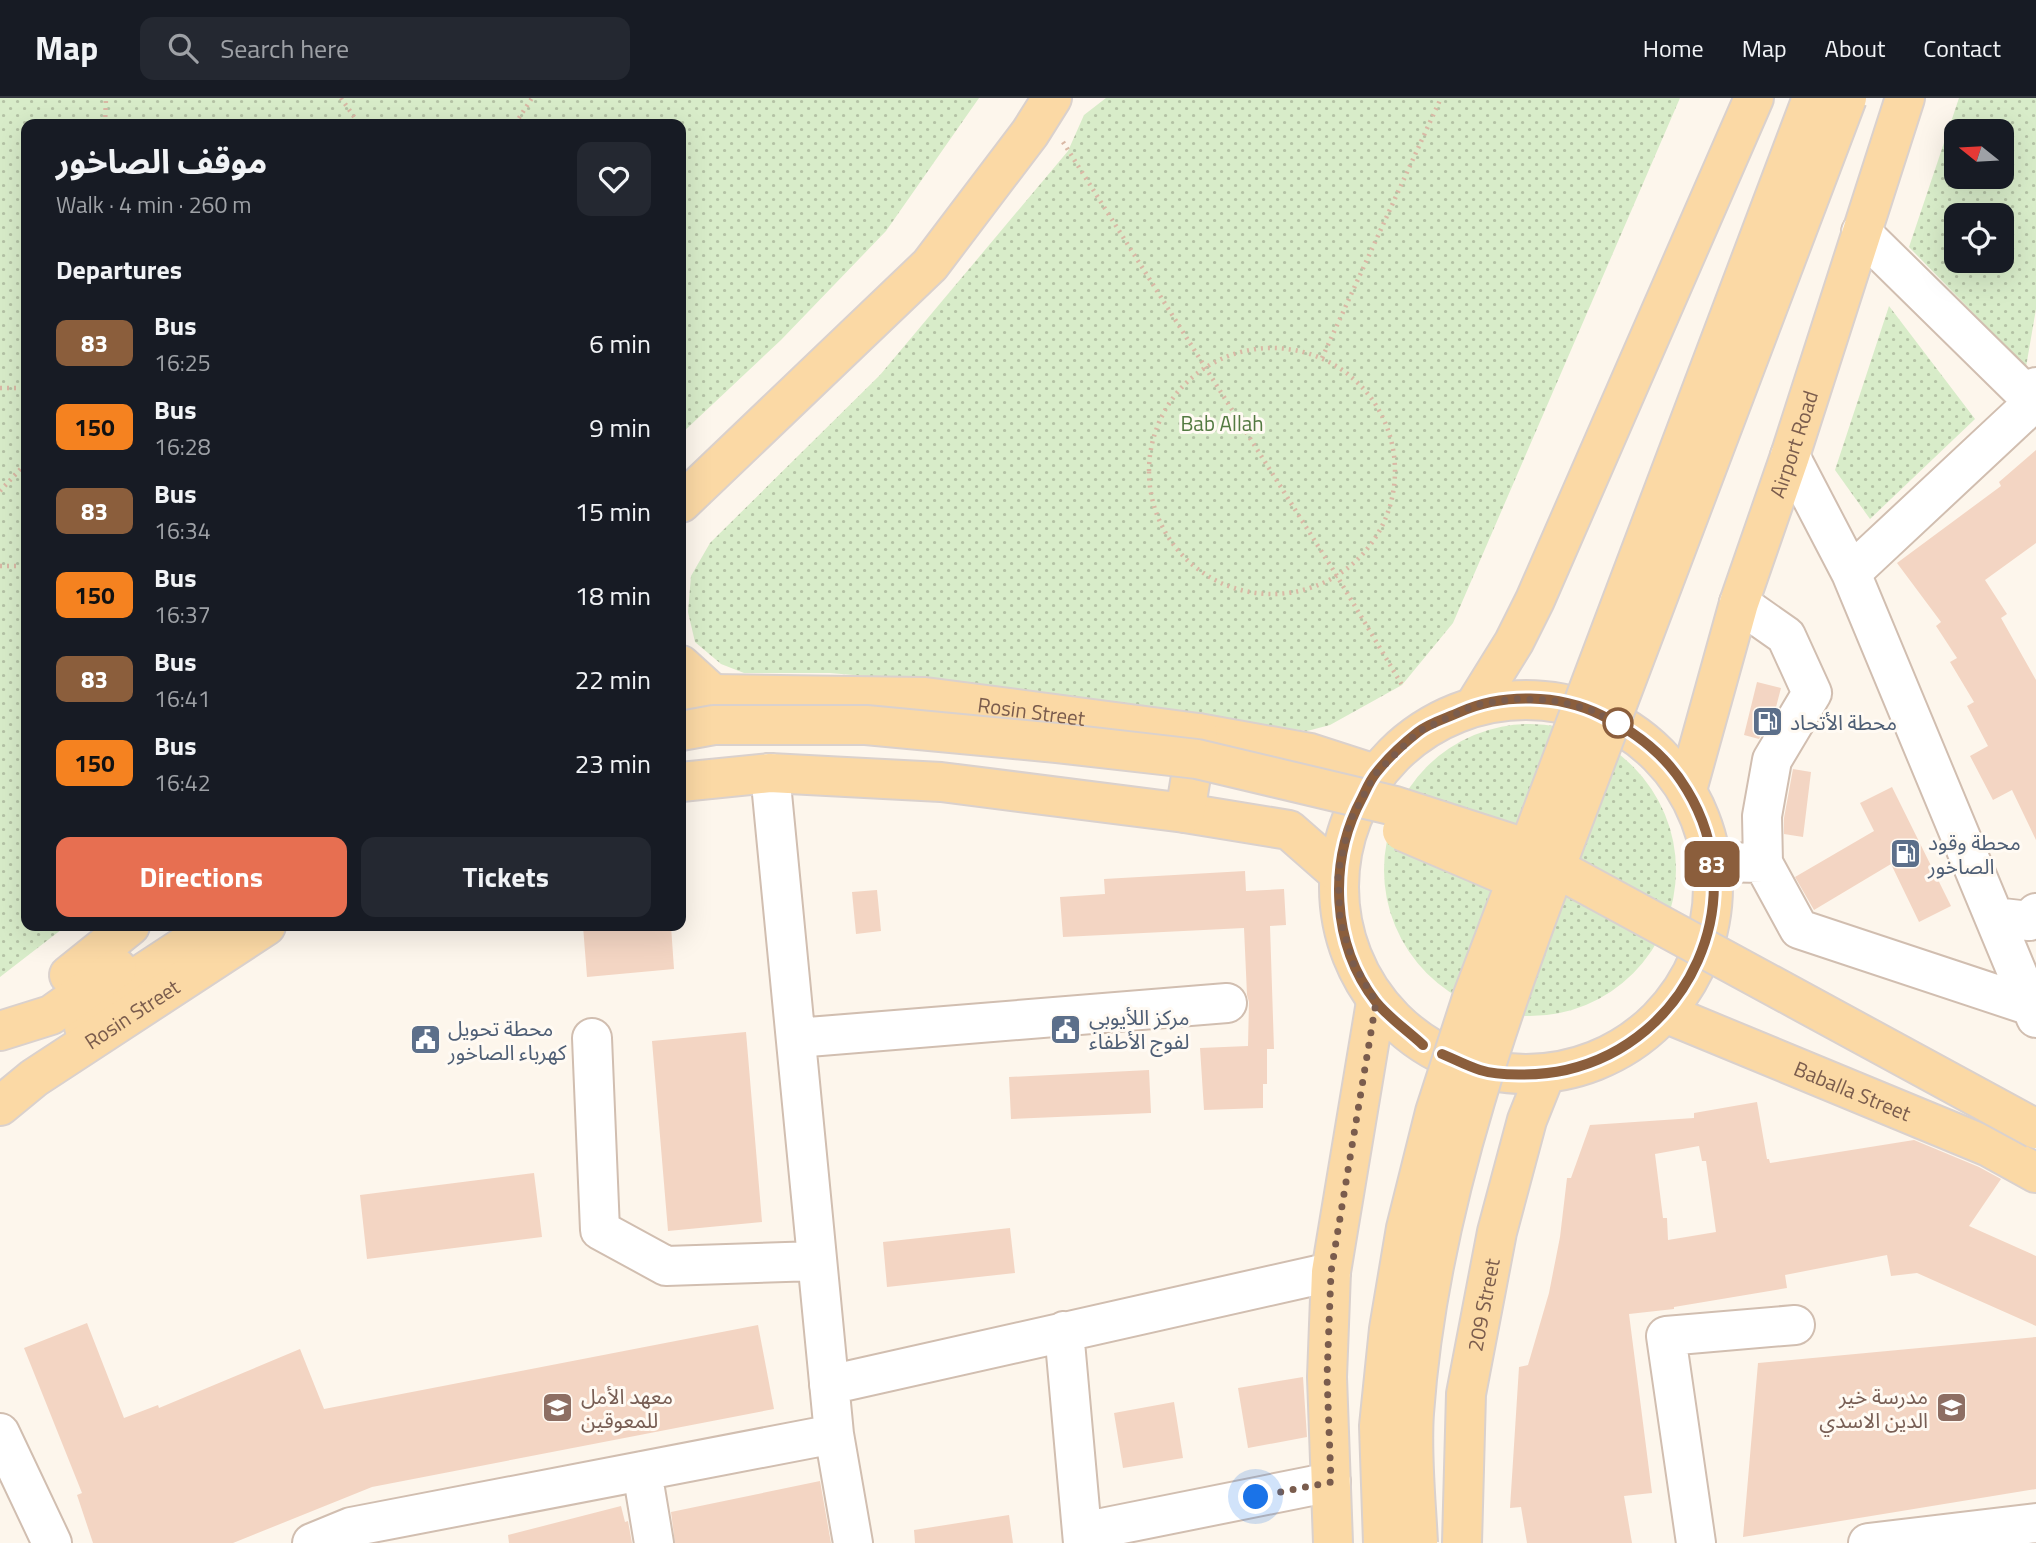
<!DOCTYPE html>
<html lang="en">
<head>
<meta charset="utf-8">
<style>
	:root { --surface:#171b24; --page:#242831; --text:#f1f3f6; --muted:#9ea1a6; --line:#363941; --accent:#e76f51 }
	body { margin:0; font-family:"Titillium Web","Noto Sans Arabic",sans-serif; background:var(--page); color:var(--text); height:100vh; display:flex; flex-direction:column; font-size:26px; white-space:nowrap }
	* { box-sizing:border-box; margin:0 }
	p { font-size:23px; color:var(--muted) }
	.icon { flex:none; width:38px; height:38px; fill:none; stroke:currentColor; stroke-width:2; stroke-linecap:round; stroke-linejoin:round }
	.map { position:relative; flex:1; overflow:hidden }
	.sheet { position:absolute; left:21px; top:21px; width:665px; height:812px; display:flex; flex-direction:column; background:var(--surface); border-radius:14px; box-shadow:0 7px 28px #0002 }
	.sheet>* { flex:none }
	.badge { padding:0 14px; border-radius:10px; font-size:24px; line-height:46px }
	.needle { width:46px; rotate:288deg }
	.tools { position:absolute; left:1944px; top:21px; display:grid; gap:14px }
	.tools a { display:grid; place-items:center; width:70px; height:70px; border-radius:14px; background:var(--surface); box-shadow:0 7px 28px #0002; font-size:35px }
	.you { position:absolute; width:35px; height:35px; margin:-18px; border:5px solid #fff; border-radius:50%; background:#1a73e8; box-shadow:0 0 0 10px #1a73e833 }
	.map>.badge { position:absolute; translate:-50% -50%; box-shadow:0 0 0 4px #fff }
	h2 { padding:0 35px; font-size:26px; line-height:63px }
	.round { display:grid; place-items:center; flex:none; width:74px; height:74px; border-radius:14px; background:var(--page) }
	.head { display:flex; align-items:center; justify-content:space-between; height:119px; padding:0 35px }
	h1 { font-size:33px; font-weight:700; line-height:52px }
	.action { display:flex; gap:14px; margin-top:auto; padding:14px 35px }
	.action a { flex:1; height:80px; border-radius:14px; background:var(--accent); color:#fff; font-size:28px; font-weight:700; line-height:80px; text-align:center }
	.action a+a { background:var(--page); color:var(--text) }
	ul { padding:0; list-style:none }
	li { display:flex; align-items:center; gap:21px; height:84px; padding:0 35px }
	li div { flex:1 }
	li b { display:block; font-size:26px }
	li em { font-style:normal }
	li .badge { min-width:77px; font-weight:700; text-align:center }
	header { display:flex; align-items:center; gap:42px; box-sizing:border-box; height:98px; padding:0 35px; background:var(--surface); border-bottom:2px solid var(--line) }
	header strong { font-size:33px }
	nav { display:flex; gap:38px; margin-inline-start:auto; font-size:24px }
	.search { width:490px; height:63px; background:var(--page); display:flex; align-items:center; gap:18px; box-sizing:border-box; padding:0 24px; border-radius:14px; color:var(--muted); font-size:26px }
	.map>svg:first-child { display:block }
</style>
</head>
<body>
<header>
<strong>Map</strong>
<div class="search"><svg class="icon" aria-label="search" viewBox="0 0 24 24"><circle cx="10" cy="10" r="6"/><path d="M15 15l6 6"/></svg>Search here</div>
<nav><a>Home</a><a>Map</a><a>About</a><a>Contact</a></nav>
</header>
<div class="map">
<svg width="2036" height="1445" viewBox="0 0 2036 1445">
	<defs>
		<pattern id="green-dots" width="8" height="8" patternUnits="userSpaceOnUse" patternTransform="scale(1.75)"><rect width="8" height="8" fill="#d8ecc9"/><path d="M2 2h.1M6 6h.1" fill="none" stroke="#b4c2a5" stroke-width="1.8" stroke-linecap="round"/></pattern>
	</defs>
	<rect width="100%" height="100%" fill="#fdf6ec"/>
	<path fill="url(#green-dots)" fill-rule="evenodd" d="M0,0H979L886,133L781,242L681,336V26H26V828H66L0,879Z
		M1106,0H1680L1453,525L1402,587L1330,627L1307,633L980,588L830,575H744L721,566L695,544L688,514L691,478L710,445L880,277L1068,53L1084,17Z
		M1959,0H2036V211L2026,269L1909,149ZM2002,33V79H1956V33ZM2002,117V163H1956V117Z
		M1889,208L1975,321L1870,421L1835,372Z
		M1384 772a146 146 0 1 1 292 0a146 146 0 1 1-292 0Z"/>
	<path fill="#f3d5c3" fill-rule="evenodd" d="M2036,352V445L1985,482L2007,516L2001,520L2036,582V742L2012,692L1993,702L1970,658L1988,648L1967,608L1974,604L1950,564L1957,560L1936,528L1941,524L1897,465L2001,388L1999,384Z
		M1757,584L1781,590L1775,613L1759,641L1744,637Z
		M1793,671L1811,674L1803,739L1784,736V720Z
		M1892,689L1951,808L1919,824L1891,766L1814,812L1795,779L1874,733L1860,705Z
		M1245,773L1246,793L1284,791L1286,827L1270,828L1274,951H1267V986H1263V1010L1204,1012L1200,950L1248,948L1249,904L1247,897L1244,830L1063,839L1060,799L1105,796L1104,781Z
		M877,792L881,833L856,836L852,794Z
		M583,828H671L674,871L587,879Z
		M746,934L762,1124L668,1133L652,943Z
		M1149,972L1151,1015L1011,1021L1009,979Z
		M1757,1004L1767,1061H1769L1770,1065L1914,1042L1979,1069L2001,1081L1969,1128L2036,1158V1228L1917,1175L1891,1178L1887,1157L1785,1177L1787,1190L1674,1209V1211L1629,1216L1652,1395L1624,1398L1632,1445H1527L1521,1409L1510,1410L1519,1269L1528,1267L1549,1195L1560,1139L1567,1080H1571L1590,1027L1694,1020V1015ZM1699,1048L1702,1063H1706L1716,1134L1668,1142L1667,1120H1663L1655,1056Z
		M534,1075L542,1139L367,1161L360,1097Z
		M1010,1130L1015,1175L887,1189L883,1144Z
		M87,1225L124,1320L158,1307L159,1310L300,1251L324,1311L758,1227L774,1311L372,1389L233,1445H93L77,1397L82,1395L24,1250Z
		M2036,1239V1391L1743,1439L1758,1265Z
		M1303,1279L1307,1339L1248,1350L1238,1290Z
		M1174,1304L1183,1360L1123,1370L1114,1315Z
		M820,1383L831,1445H675L671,1414Z
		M621,1408L625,1424L628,1423L632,1445H509L508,1437Z
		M1009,1417L1013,1445H915L914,1432Z"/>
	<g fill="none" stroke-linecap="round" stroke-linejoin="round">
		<defs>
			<path id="minor" d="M1861,134L2036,306
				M1790,358L1851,475L2036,920
				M1851,475L2033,305L2036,289
				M1739,505L1786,538L1812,595L1772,662L1762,718L1763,765
				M770,675L834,1336L853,1445
				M1712,764L1763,765L1799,831L2031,908
				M1994,819L2029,823L2036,815
				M592,940L600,1132L666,1168L817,1163
				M796,940L1227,905
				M1064,1233L1083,1445
				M829,1287L1331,1174
				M0,1335L52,1445
				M642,1373L654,1445
				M1082,1434L1331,1384
				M312,1445L351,1429L834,1336
				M1696,1445L1666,1238L1795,1227
				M1868,1445L2036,1425"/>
			<g id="major">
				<path d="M681,405L930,167L1030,35L1052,0"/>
				<path d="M681,567L713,596"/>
				<circle cx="1526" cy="789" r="187"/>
				<path id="s1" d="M681,602L713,596L925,599L1198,635L1310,655L1375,676"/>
				<path d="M1475,607L1514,544L1535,502L1754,0"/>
				<path d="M681,684L770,675L941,684L1185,715L1289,732L1338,775"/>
				<path id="s2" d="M1687,692L1739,505L1790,358L1905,0"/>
				<path d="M1185,715L1198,635"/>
				<path d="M69,877L130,828"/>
				<path id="s3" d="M1665,915L1989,1049L2036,1075"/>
				<path d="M84,929L125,887L215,828"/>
				<path d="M0,933L51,917L117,870"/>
				<path id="s4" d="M0,1008L34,980L266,828"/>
				<path d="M1333,1445L1327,1279L1331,1174L1376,904"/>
				<path id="s5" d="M1462,1445L1466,1296L1497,1134L1527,1022L1545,977"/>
			</g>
		</defs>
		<use href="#minor" stroke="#d1beb0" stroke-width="42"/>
		<use href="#major" stroke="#dad1cd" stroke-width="42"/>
		<path stroke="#d9b8a5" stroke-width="4.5" stroke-dasharray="2 5" stroke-linecap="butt" d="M341,0L359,26
			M105,26L106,0
			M515,26L532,0
			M1063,44L1337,478L1402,587
			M1149 373a123 123 0 1 1 246 0a123 123 0 1 1-246 0Z
			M1322,260L1441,0
			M0,290H26
			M0,393L26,365
			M0,468H26"/>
		<use href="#minor" stroke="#fff" stroke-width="38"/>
		<use href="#major" stroke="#fbd9a5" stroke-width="38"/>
		<defs>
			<path id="major-bridge" d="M681,633L714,627H866L1057,645L1197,661L1395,708L1510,745L2036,1031
				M1402,733L1540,792
				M1383,1445L1379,1328L1389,1231L1406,1130L1435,1014L1472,900L1812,0
				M1418,1445C1416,1403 1411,1357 1414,1315C1431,1077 1526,849 1609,628C1687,418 1767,209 1847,0"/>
		</defs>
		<use href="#major-bridge" stroke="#dad1cd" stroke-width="42" stroke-linecap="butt"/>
		<use href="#major-bridge" stroke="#fbd9a5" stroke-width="38"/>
	</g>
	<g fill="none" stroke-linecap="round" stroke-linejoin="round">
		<defs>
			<path id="line" d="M1423,947C1408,933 1389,920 1376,904C1331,846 1328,763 1362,700C1366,692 1370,682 1376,675C1387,661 1404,645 1418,634C1429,625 1447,620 1460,614C1502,595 1559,596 1601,617C1636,634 1667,658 1687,692C1754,802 1689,944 1566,972C1544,977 1502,979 1480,972C1467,968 1454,961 1442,956"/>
		</defs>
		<use href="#line" stroke="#fff" stroke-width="16"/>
		<use href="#line" stroke="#8b5e3c" stroke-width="10"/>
		<path stroke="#7a5c4d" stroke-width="7" stroke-dasharray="0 12.6" d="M1256,1399L1331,1384L1327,1279L1331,1174L1376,904L1353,865L1340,821L1338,775L1350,723L1375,676L1419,633L1475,607L1513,601L1551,602L1589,611L1628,630L1618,625"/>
	</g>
	<defs>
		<symbol id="fuel-square" viewBox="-11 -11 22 22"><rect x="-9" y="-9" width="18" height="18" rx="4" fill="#5c6f8a" stroke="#fffaf3"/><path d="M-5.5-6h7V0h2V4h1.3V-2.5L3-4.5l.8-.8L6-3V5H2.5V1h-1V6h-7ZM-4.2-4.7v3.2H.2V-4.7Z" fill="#fff"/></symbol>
		<symbol id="civic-square" viewBox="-11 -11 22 22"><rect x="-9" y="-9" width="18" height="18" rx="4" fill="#5c6f8a" stroke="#fffaf3"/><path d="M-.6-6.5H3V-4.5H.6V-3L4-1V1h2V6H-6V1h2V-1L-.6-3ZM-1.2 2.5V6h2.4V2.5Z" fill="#fff"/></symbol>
		<symbol id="school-square" viewBox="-11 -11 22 22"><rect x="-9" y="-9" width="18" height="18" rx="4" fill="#8d6e63" stroke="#fffaf3"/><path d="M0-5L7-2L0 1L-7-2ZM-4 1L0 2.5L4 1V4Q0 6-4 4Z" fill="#fff"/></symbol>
	</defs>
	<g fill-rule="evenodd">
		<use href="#fuel-square" x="1750" y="606" width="35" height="35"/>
		<use href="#fuel-square" x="1888" y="738" width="35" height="35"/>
		<use href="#civic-square" x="1048" y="914" width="35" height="35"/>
		<use href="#civic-square" x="408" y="924" width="35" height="35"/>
		<use href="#school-square" x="540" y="1292" width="35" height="35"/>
		<use href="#school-square" x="1934" y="1292" width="35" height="35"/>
	</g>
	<circle fill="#fff" stroke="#8b5e3c" stroke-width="3.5" cx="1618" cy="625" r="14"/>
	<g text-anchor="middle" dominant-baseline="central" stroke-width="6" stroke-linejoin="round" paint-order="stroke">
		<g font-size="21" fill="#537a41" stroke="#fffaf3">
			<text x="1222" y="325">Bab Allah</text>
		</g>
		<g font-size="21" fill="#7a5c4d" stroke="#fffaf3">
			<text stroke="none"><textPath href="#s2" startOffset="362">Airport Road</textPath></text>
			<text stroke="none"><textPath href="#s1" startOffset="352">Rosin Street</textPath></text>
			<text stroke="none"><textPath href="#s4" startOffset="161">Rosin Street</textPath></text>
			<text stroke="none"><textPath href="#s3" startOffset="203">Baballa Street</textPath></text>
			<text stroke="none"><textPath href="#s5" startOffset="240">209 Street</textPath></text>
		</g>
		<g font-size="21" fill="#4e5e75" stroke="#fffaf3" text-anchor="start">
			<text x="1790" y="624">محطة الأتحاد</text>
			<text x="1928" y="744">محطة وقود<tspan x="1928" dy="24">الصاخور</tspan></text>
			<text x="1089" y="919">مركز اللأيوبي<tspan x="1089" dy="24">لفوج الأطفاء</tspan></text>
			<text x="448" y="930">محطة تحويل<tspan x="448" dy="24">كهرباء الصاخور</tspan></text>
		</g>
		<g font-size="21" fill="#785e54" stroke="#fffaf3" text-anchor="start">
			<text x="581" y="1298">معهد الأمل<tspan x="581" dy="24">للمعوقين</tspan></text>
			<text x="1928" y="1298" text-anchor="end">مدرسة خير<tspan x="1928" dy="24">الدين الاسدي</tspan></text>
		</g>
	</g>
</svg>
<div class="tools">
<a><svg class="needle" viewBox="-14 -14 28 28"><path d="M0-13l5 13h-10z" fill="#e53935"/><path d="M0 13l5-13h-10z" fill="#9ea1a6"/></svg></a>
<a><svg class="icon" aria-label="locate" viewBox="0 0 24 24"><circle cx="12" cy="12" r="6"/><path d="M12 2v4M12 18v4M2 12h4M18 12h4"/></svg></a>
</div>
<div class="you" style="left:1256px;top:1399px"></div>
<b class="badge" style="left:1712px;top:766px;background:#8b5e3c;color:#fff">83</b>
<section class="sheet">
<div class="head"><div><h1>موقف الصاخور</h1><p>Walk · 4 min · 260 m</p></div><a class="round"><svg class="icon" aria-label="heart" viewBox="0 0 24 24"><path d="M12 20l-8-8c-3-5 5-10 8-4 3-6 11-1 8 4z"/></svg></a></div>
<h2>Departures</h2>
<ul>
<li><span class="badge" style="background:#8b5e3c;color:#fff">83</span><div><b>Bus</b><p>16:25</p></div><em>6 min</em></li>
<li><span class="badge" style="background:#f58220;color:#111">150</span><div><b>Bus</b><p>16:28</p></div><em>9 min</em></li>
<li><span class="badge" style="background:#8b5e3c;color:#fff">83</span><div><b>Bus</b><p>16:34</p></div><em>15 min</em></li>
<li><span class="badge" style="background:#f58220;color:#111">150</span><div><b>Bus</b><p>16:37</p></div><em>18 min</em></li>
<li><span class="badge" style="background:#8b5e3c;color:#fff">83</span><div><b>Bus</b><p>16:41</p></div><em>22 min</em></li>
<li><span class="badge" style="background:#f58220;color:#111">150</span><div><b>Bus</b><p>16:42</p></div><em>23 min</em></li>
</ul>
<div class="action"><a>Directions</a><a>Tickets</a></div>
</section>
</div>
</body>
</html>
